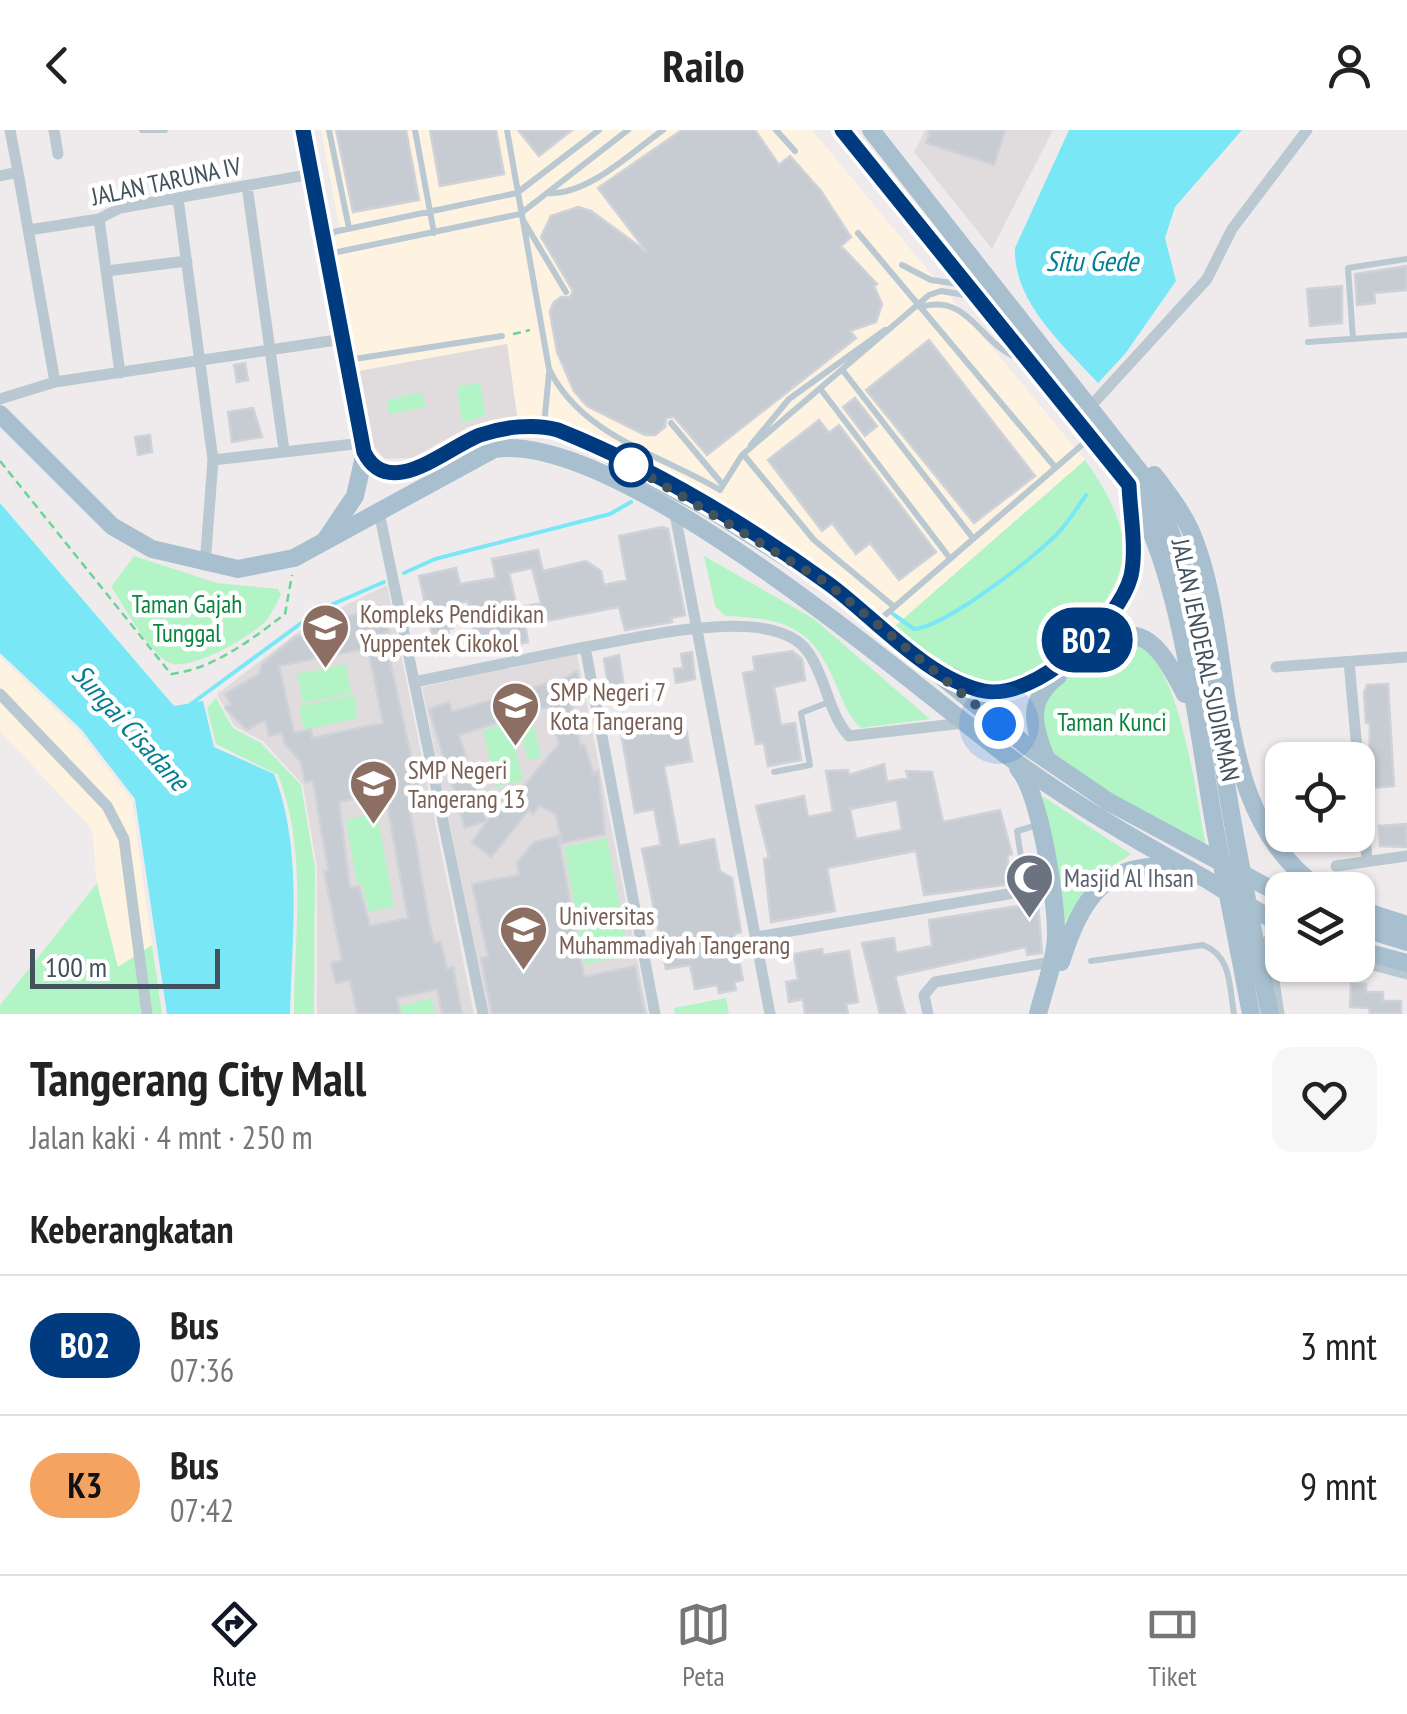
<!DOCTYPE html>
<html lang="id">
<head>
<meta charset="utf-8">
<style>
	:root { --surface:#fff; --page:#f6f6f6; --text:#222; --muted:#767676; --line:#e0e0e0; --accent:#111827 }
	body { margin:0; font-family:"PT Sans Narrow",sans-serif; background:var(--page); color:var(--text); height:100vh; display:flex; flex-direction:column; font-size:38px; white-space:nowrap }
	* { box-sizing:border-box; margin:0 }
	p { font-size:32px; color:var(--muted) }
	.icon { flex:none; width:55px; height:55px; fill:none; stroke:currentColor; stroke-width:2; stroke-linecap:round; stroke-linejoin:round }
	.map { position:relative; height:884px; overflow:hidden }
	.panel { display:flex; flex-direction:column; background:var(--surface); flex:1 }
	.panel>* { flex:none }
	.badge { padding:0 20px; border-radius:32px; font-size:35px; line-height:65px }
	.buttons { position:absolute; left:1265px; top:612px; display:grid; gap:20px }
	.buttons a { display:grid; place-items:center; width:110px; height:110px; border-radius:20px; background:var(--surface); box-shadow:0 2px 8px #0004; font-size:50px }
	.scale { position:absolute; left:30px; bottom:25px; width:190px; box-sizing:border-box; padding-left:10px; border:5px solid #42525c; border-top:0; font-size:28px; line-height:35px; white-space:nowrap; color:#42525c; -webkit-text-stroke:8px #fff; paint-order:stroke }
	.you { position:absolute; width:50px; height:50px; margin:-25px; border:8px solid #fff; border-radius:50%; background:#1a73e8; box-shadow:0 0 0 15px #1a73e833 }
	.map>.badge { position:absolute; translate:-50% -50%; box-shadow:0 0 0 5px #fff }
	h2 { padding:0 30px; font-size:38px; line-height:90px }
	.round { display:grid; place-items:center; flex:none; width:105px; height:105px; border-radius:20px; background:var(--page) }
	.summary { display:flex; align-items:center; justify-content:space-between; height:170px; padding:0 30px }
	h1 { font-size:48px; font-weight:700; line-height:75px }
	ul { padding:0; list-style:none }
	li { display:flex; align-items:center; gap:30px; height:140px; padding:0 30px; border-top:2px solid var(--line) }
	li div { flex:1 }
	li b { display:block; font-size:38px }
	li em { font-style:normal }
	li .badge { min-width:110px; font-weight:700; text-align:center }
	header { display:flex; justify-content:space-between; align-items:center; height:130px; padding:0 30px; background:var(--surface); font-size:45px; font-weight:700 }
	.tab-bar { display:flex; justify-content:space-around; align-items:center; height:140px; border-top:2px solid var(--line); background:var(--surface); font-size:28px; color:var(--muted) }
	.tab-bar a { display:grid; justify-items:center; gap:5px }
	.tab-bar .current { color:var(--accent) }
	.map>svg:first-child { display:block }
</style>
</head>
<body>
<header><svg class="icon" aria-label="back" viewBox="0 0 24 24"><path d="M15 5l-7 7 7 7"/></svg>Railo<svg class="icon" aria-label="person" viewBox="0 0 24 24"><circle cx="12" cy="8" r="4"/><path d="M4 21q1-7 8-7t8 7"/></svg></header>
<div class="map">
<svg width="1407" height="884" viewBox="0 0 1407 884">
	<rect width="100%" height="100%" fill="#efebec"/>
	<path fill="#fef3e1" d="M321,0H812L1085,330L894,497L848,458L622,318L566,296L518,292L507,214L359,241L334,109L340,101Z
		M0,527L78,601L132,670L152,815L118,837L97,753L92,699L0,601Z"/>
	<path fill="#e0dcde" d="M925,0H1053L992,119L914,22Z
		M507,214L518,292L470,296L412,328L385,329L374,317L359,241Z
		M387,455L474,884H317V737L303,655L263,611L234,596L217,564L310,493Z
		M577,524L648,884H488L422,557Z"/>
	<path fill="#b3f4c6" d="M480,253L485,285L462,293L457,257Z
		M422,262L426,277L389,284L387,270Z
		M1085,330C1140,408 1135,444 1072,512C1055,530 1025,554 1000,555C958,558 923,520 894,497Z
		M134,426L217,453L278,459L281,465C276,474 272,484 265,492C249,507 188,544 168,532C145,518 127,479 111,457Z
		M704,426L814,489L930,589L861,598C848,587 844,572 837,557C812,496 788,489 725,486L715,476Z
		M1133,513C1181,528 1196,669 1206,716C1164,693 1100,666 1065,637C1038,616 1032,573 1060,552C1085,535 1103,517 1133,513Z
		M346,534L351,563L303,573L297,544Z
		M354,565L358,588L304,600L299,576Z
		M216,568L233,598L261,613L301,655L315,738L314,884H294C294,804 308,721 278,645L216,614L207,578Z
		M533,592L541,627L528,630L519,596Z
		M509,593L523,650L496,657L483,601Z
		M1044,667L1131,724L1092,749L1063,795L1039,669Z
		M377,683L394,777L369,782L362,754H357L346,690Z
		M607,708L629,826L585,834L564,717Z
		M97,753L118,837L152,815L162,884H0V875Z
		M726,868L729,884H675L674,878Z
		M432,869L435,884H401L400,876Z"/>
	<path fill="#7ae7f6" d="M1069,0H1242L1175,77L1165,108L1176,151L1125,224L1098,253C1063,215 1013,172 1015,118Z
		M0,373L174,576L203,571L214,617L274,644C303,719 292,805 290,884H167L135,669L81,599L0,523Z"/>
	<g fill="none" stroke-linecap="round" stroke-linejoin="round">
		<path stroke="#7ae7f6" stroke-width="4" d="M404,443L435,429L610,384L631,372
			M893,484L914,499C945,497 1034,428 1057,404C1068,393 1077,378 1086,365
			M191,574L319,480L384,452"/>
	</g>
	<path fill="#c7ccd2" stroke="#cfd3d9" stroke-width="2.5" fill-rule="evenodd" d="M336,0H406L419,70L353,82Z
		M430,0H496L504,44L440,56Z
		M518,0H572L539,26Z
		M682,0H755L779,35L790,26L821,61L851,107L841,116L877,154L874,156L882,174L876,192L850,201L856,208L707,325L674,287L666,288L665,297L655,305H645L587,276L574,261L557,222L550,182L553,173L561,167H570L573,161L541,107L551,86L578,77L591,81L647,122L598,58Z
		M930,0H1005L994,35L926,13Z
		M1407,136V160L1374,163L1375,173L1357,175L1355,144Z
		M1342,156V193L1310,196L1307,159Z
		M929,210L1035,346L974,393L866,260Z
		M245,233L248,250L237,252L234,235Z
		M855,268L877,296L865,306L843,277Z
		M253,278L262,307L232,312L228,282Z
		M819,290L829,303L839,295L936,422L899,450L870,413L856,424L832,393L822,401L768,330Z
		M150,305L152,322L138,325L135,307Z
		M662,397L668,399L685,485L671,488L672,492L625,500L619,477L525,495L528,512L478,522L468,471L449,475L453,498L448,499L450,509L438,512L436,504H432L419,446L456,438L460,454L496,448L492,429L538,420L543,441L586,431L601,441L604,455L627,450L619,406ZM532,438L541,473L517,478L509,443Z
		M385,478L389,502L384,503L417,654L406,656L429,792L434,813L441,812L447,839L453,837L462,884H442L437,859L397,868L400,884H357L350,850L336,853L331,833L342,830L324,741L328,740L313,651L305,652L301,632L284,613L282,603L269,606L265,590L247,600L225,578L231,574L225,564L259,544L262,534L295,507L337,498L335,489ZM368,518L383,593L312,608L311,599L294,603L279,536ZM385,663L408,788L370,796L359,756L350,758L339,672Z
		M792,521L802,529L805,550L774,557L781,595L795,593L801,630L768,636L764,613L756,614L743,543L755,541L753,527Z
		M692,522L695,549L676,553L674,539L683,538L681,524Z
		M619,525L624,557L609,560L604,529Z
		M577,541L582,566L570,568L581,617L584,614L594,645L598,641L605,704L562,713L556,685L540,675L533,684L529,680L491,727L472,712L507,664L513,669L559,614L549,576L459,605L486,691L465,698L429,579L449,572L452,582L565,548Z
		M1388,554L1394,656L1374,658L1373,649H1369L1370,593H1366L1364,563L1367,555Z
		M637,593L638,602L685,593L692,631L664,636L679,716L714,709L720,741L732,748L741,802L734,804L743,850L734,852L736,860L719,863L717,855L695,859L690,835L666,839L642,719L661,715L654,679L635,683L620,597Z
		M884,634L887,652L908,648L906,641L932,642L943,692L1000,680L1012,724L1007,726L1012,754L924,765L916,721L827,738L835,781L771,792L764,729L769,728L756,676L804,666L808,687L833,682L826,641L848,640L849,645ZM897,670L902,700L856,709L850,679Z
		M1407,694V717L1380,716L1379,696Z
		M558,706L584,847L635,836L645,884H492L481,828L488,826L472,754L519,745L517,733L534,712ZM528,796L532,816L513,820L509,799Z
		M1038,773L1042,823L1027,825L1026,817L895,846L905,884H880L862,813L894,808L896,823L932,816L929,790Z
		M822,819L823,825L849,821L858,872L846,874L848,884H805L803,869L789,872L786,852L798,850L794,824Z
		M1351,854H1366V862H1383V871H1401V884H1370L1369,878L1350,877Z"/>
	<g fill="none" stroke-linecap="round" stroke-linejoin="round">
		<path stroke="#67d696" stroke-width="2.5" stroke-dasharray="8 5" stroke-linecap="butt" d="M513,204L530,200
			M0,331L171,544C214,539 252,509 285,484L292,445"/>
		<path stroke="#bac8d1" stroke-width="6" d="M142,0H165
			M329,0L349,98
			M415,0L434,103
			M507,0L549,239C582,306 659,324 720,360L742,325L929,165L941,161L971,166
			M776,0L795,21
			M548,63C587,66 632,22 663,0
			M523,90L566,162
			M858,103L1055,337
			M324,104L517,63L599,0
			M328,124L520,84L628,0
			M902,135L931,150L959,154
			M920,177C971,162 980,217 1021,229
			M1353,209L1348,138L1407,129
			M1308,212L1407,205
			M348,230L502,206
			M844,242L972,407
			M822,261L949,427
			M671,293L723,355
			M544,295L549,243
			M751,315L789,269L885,200
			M743,324L814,410L892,475
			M877,492L1090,308
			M774,642L810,635L801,583L829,572
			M1026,759L1017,701L1038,695
			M1091,831L1203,815C1232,826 1229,856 1234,884"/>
		<path stroke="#bac8d1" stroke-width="11" d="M10,0L18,42
			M54,0L58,24
			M0,46L18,42L55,252
			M247,56L284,320
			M178,68L213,330L205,435
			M99,89L120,243
			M29,100L99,89L120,78L312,44
			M107,141L187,131
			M0,269L55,252L343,209
			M1089,278L1207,149L1232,99L1307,0
			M213,330L363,313
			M379,382L483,884
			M675,384L770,884
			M585,517C636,509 774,472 808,522C826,547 828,583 849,606L964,593
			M1349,532L1367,729
			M1276,537L1407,527
			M414,552L585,517L655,884
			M0,564L107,676L124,709L147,884
			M1336,736L1407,726
			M756,807L1050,757
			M1358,831L1407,844
			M928,884L924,865L935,852L1051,832
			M1279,884L1268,810L1282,811"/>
		<path stroke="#a7bfcf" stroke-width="18" d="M303,0L365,322L355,366L326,409
			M842,0L1129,355C1184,450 1196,595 1216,704
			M871,0L1147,351C1204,455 1213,585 1234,700
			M0,284L112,396L152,419L238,439L294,428L494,319C619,300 903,547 1005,624C1068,671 1136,710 1204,748C1230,763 1255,782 1282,794
			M365,322L374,338L382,343L409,342L475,307L515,298L544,296L588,313L708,378L827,453L1028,617L1109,672L1282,765
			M1154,345C1171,367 1188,389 1197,417C1237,530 1209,681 1321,760
			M1083,526C1139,483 1158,512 1185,564
			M952,546C966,554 979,562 995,562C1045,561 1119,493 1131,446C1137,419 1130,387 1129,360
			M1046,628C1032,594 1027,570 1058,546
			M1018,638C1040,663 1057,772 1056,807C1055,832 1044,859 1038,884
			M1358,779L1407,795
			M1358,797L1407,812
			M1255,812L1270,884
			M1238,816L1251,884
			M1358,820L1407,833
			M1061,832C1081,769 1105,729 1177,738"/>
		<path stroke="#a7bfcf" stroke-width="18" d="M1234,700L1255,812
			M1216,704L1238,816"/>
	</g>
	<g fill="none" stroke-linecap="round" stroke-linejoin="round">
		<defs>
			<path id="line" d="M303,0L364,322C389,372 446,318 480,305C504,297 534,293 558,300C653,338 747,395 829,454C875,488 927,549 984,561C1036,571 1119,492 1131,446C1137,418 1130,383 1129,355L842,0"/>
		</defs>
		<use href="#line" stroke="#fff" stroke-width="22"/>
		<use href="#line" stroke="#003b80" stroke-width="15"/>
		<path stroke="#42525c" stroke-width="10" stroke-dasharray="0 18" d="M631,335L618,328L827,453L999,594"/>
	</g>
	<defs>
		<symbol id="school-pin" viewBox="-11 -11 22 30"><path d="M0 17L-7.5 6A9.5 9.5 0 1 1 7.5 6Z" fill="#8d6e63" stroke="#fff"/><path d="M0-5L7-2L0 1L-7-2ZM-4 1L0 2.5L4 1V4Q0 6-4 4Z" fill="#fff"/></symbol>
		<symbol id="mosque-pin" viewBox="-11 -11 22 30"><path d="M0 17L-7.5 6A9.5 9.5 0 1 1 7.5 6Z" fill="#6b7280" stroke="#fff"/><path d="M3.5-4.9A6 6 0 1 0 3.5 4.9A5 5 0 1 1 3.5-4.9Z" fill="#fff"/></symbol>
		<symbol id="university-pin" viewBox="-11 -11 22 30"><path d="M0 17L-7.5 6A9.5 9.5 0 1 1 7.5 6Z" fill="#8d6e63" stroke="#fff"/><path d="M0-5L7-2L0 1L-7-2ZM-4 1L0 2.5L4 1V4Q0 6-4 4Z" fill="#fff"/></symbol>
	</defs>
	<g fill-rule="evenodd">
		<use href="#school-pin" x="298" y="470" width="55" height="75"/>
		<use href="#school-pin" x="488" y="548" width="55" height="75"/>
		<use href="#school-pin" x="346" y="626" width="55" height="75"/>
		<use href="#mosque-pin" x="1002" y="720" width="55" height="75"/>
		<use href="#university-pin" x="496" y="772" width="55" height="75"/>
	</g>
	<circle fill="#fff" stroke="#003b80" stroke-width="5" cx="631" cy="335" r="20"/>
	<g text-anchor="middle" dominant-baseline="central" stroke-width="9" stroke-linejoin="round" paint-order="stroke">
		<g font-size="25" fill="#42525c" stroke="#fff">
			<text transform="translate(166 51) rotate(-12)">JALAN TARUNA IV</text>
			<text transform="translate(1206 530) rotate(78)">JALAN JENDERAL SUDIRMAN</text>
		</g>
		<g font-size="25" fill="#0b853e" stroke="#fff">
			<text x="187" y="474">Taman Gajah<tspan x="187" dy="29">Tunggal</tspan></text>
			<text x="1112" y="592">Taman Kunci</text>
		</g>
		<g font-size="25" fill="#785e54" stroke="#fff" text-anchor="start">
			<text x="360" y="484">Kompleks Pendidikan<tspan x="360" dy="29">Yuppentek Cikokol</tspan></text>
			<text x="550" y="562">SMP Negeri 7<tspan x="550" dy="29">Kota Tangerang</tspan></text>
			<text x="408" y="640">SMP Negeri<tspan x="408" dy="29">Tangerang 13</tspan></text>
			<text x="559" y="786">Universitas<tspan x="559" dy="29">Muhammadiyah Tangerang</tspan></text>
		</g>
		<g font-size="25" fill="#5b616d" stroke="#fff" text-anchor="start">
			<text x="1064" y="748">Masjid Al Ihsan</text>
		</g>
		<g font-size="28" font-style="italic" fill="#037f91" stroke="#fff">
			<text x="1092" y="130">Situ Gede</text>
			<text transform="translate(131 597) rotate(48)">Sungai Cisadane</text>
		</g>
	</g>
</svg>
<div class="buttons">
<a><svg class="icon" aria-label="locate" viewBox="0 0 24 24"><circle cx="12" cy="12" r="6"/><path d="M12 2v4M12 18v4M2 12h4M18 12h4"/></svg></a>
<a><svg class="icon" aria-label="layers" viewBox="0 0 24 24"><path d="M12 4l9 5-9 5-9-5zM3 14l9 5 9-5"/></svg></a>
</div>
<div class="scale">100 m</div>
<div class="you" style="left:999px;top:594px"></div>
<b class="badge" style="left:1087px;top:510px;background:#003b80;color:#fff">B02</b>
</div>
<section class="panel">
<div class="summary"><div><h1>Tangerang City Mall</h1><p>Jalan kaki · 4 mnt · 250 m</p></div><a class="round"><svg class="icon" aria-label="heart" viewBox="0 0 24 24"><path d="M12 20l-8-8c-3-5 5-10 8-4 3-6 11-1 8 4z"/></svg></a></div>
<h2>Keberangkatan</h2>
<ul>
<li><span class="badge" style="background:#003b80;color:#fff">B02</span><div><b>Bus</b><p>07:36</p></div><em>3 mnt</em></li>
<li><span class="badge" style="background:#f4a460;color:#111">K3</span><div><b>Bus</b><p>07:42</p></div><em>9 mnt</em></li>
</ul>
</section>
<nav class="tab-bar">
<a class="current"><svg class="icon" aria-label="directions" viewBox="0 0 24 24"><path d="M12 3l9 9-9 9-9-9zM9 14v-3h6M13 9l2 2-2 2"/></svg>Rute</a>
<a><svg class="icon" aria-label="map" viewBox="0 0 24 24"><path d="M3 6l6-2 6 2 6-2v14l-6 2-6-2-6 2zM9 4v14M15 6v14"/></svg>Peta</a>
<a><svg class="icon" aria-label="tickets" viewBox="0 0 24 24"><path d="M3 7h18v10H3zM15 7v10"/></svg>Tiket</a>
</nav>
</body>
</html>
